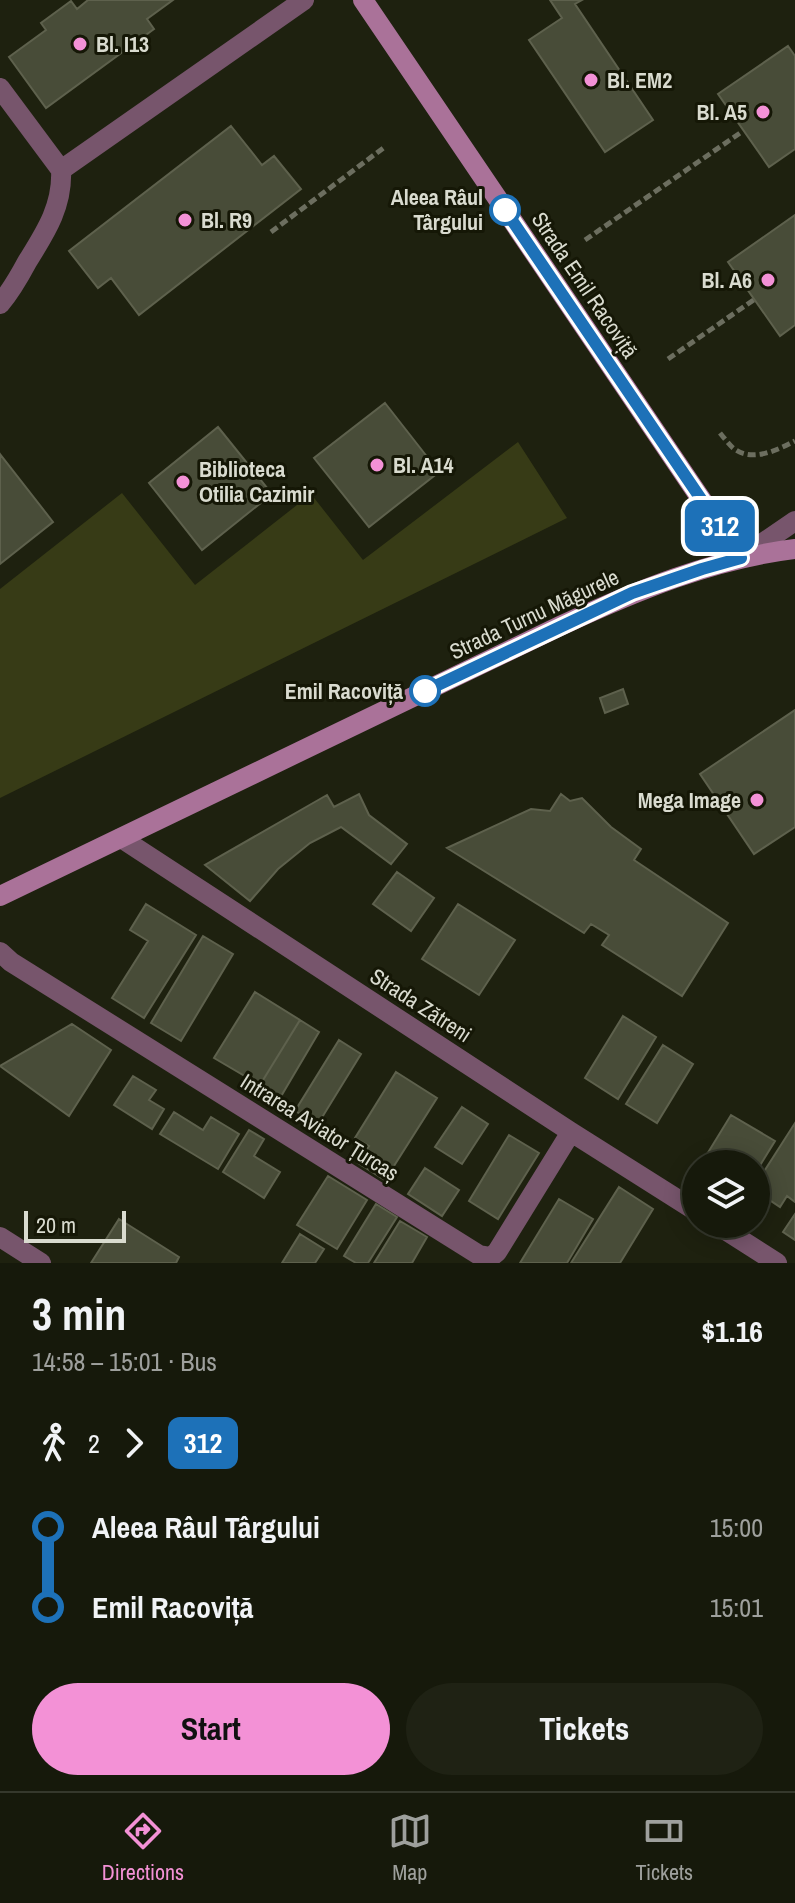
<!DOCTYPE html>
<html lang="en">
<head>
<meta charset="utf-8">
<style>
	:root { --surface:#16190b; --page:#1f2214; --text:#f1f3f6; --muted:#9ea09d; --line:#35382c; --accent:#f391d6 }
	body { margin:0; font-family:"Archivo Narrow",sans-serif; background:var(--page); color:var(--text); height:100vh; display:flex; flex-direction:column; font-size:30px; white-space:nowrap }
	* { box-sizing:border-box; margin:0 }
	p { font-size:26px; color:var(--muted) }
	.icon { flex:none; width:44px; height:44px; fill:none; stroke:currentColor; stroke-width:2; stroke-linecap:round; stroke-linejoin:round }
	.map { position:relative; height:1263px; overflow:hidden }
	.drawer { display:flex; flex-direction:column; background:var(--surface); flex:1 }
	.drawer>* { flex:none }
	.badge { padding:0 16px; border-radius:12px; font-size:28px; line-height:52px }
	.tools { position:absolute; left:682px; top:1150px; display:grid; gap:16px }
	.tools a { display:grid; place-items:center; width:88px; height:88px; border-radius:50%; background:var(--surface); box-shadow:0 4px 20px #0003,0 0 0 2px var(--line); font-size:40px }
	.scale { position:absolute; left:24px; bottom:20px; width:102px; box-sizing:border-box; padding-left:8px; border:4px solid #d9dbcf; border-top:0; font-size:22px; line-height:28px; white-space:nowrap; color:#d9dbcf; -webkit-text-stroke:6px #151706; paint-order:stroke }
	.map>.badge { position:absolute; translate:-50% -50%; box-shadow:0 0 0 4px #fff }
	.legs { display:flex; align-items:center; gap:12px; height:88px; padding:0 32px; font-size:26px }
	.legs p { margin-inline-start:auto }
	.headline { display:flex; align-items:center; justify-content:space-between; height:136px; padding:0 32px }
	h1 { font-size:44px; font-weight:800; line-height:60px }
	.cta { display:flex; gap:16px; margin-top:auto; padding:16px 32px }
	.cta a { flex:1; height:92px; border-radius:48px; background:var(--accent); color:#111; font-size:32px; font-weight:800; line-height:92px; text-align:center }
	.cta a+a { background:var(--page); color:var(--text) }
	ul { padding:0 32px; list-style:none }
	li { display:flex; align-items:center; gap:28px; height:80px; font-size:30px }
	li i { display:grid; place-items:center; width:12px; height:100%; margin:0 10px; background:currentColor }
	li i::after { content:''; width:20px; height:20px; margin:-10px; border:6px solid; border-radius:50%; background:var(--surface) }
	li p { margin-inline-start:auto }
	li:first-child i { background:linear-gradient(#0000 50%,currentColor 0) }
	li:last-child i { background:linear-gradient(currentColor 50%,#0000 0) }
	.tab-bar { display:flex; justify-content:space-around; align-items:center; height:112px; border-top:2px solid var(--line); background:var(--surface); font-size:22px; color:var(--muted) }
	.tab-bar a { display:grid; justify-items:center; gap:4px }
	.tab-bar .selected { color:var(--accent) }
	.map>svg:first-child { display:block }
</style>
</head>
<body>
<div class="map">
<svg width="795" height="1263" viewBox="0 0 795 1263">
	<rect width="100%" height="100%" fill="#1e210f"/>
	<path fill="#373b16" d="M518,442L567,518L0,798V589L122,493L195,585L311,494L363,560Z"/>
	<path fill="#484c38" stroke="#5e614d" stroke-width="2" d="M88,0H173L147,19L154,29L46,108L9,57L46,30L41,23L71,1L77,9Z
		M550,0H582L575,4L653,120L605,152L529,40L562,18Z
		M788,46L795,56V149L769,167L718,94Z
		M231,126L262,165L274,156L301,189L139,315L111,278L98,288L69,251Z
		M795,215V325L780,336L728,262Z
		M385,403L439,472L369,527L314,458Z
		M218,427L272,494L202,550L149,483Z
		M0,454L53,522L0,564Z
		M623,689L628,704L605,713L600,698Z
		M795,710V827L754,854L700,774Z
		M359,794L369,815L407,844L391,864L341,827L310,843L278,869L250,901L205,865L327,795L334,807Z
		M561,794L570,801L582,798L611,827L641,849L634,860L728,923L682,996L602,945L609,935L591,924L584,933L447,848L531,809L550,811Z
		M397,872L434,898L411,931L373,904Z
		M146,904L196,935L144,1018L112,998L148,941L130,930Z
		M458,904L515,940L479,995L422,959Z
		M203,936L233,954L181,1041L151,1023Z
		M255,992L300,1020L260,1085L214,1058Z
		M623,1016L656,1037L618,1099L585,1078Z
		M300,1020L319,1032L280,1098L260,1085Z
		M72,1024L111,1050L69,1116L0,1066Z
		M339,1040L361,1054L318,1124L295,1111Z
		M663,1045L693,1064L657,1123L626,1104Z
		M396,1072L437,1098L385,1180L358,1163L369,1146L355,1138Z
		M133,1076L156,1090L149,1100L164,1109L152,1129L114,1105Z
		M462,1107L488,1124L462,1164L435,1147Z
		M174,1112L203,1130L211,1117L239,1134L218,1169L160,1134Z
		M731,1115L775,1141L756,1172V1164H701Z
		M795,1123V1202L787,1196L780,1207L756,1191V1184Z
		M249,1130L264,1139L254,1156L280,1172L264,1198L223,1172Z
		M509,1135L539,1153L498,1219L469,1201Z
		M425,1168L459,1190L442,1216L408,1194Z
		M328,1176L367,1200L337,1249L297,1225Z
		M619,1187L653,1209L620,1263H571Z
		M559,1199L593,1219L567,1263H520Z
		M376,1204L397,1217L368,1263H356L344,1256Z
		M795,1214V1240L783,1232Z
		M119,1219L179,1257L176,1263H91Z
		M400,1221L427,1237L412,1263H374Z
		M300,1234L324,1249L315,1263H282Z"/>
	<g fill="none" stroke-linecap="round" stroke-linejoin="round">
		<path stroke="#6c6e5f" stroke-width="5" stroke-dasharray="8 4" stroke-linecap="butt" d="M271,232L386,146
			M585,240L743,131
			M668,359L755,299
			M720,433C724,438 729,444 733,448C752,463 777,450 795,441"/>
		<path stroke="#77556c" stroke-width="20" d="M0,88L61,170
			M61,170L304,0
			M0,304C11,291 19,277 27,262C45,233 63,206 61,170
			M741,558L795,521
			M121,838L571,1132L696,1211
			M0,952L11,962L479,1255L491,1257L497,1252L571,1132
			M716,1224L777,1263
			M0,1237L41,1263"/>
		<path stroke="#aa7299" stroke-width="20" d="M363,0L741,558
			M0,896L560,626C636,591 712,559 795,549"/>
	</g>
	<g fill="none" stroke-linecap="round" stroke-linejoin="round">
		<defs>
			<path id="line-1" d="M425,691L632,593L702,569L741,558L505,210"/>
		</defs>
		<use href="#line-1" stroke="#fff" stroke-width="18"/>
		<use href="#line-1" stroke="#1d71b8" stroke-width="12"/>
	</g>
	<g fill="#f391d6" stroke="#151706" stroke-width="3">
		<circle cx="80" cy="44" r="8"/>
		<circle cx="591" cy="80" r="8"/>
		<circle cx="763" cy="112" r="8"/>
		<circle cx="185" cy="220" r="8"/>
		<circle cx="768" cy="280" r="8"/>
		<circle cx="377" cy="465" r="8"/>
		<circle cx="183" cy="482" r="8"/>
		<circle cx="757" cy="800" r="8"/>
	</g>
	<g fill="#fff" stroke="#1d71b8" stroke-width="4">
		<circle cx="505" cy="210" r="14"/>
		<circle cx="425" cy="691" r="14"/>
	</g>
	<g text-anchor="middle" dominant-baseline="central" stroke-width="6" stroke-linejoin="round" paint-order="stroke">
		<g font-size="22" font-weight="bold" fill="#d9dbcf" stroke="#151706" text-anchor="start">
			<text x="96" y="44">Bl. I13</text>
			<text x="607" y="80">Bl. EM2</text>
			<text x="747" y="112" text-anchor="end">Bl. A5</text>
			<text x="201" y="220">Bl. R9</text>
			<text x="752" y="280" text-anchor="end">Bl. A6</text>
			<text x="393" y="465">Bl. A14</text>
			<text x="199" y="469">Biblioteca<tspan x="199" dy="25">Otilia Cazimir</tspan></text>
			<text x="741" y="800" text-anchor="end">Mega Image</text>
		</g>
		<g font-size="22" font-weight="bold" fill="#d9dbcf" stroke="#151706" text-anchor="end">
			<text x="483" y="197">Aleea Râul<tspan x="483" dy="25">Târgului</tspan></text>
			<text x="403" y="691">Emil Racoviță</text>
		</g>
		<g font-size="22" fill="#d9dbcf" stroke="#151706">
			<text transform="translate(585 285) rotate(56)">Strada Emil Racoviță</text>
			<text transform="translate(534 614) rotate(-25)">Strada Turnu Măgurele</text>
			<text transform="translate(421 1005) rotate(33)">Strada Zătreni</text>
			<text transform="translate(320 1127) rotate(32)">Intrarea Aviator Țurcaș</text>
		</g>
	</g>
</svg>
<div class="tools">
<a><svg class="icon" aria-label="layers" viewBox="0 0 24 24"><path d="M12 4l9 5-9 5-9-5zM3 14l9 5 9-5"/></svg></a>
</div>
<div class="scale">20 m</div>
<b class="badge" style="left:720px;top:526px;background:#1d71b8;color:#fff">312</b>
</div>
<section class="drawer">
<div class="headline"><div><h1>3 min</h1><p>14:58 – 15:01 · Bus</p></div><b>$1.16</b></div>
<div class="legs"><svg class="icon" aria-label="walk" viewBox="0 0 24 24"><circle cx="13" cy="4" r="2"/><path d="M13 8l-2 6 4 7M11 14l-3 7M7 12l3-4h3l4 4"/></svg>2<svg class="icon" aria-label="forward" viewBox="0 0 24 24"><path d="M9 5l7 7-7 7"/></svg><b class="badge" style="background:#1d71b8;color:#fff">312</b></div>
<ul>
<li><i style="color:#1d71b8"></i><b>Aleea Râul Târgului</b><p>15:00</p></li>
<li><i style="color:#1d71b8"></i><b>Emil Racoviță</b><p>15:01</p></li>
</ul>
<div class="cta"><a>Start</a><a>Tickets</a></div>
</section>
<nav class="tab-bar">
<a class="selected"><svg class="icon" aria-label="directions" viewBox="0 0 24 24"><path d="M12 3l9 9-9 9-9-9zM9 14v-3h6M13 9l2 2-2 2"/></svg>Directions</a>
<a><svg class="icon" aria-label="map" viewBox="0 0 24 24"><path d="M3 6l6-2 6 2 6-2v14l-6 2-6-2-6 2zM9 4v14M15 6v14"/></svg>Map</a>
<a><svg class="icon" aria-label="tickets" viewBox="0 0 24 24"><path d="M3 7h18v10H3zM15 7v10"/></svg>Tickets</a>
</nav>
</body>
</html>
